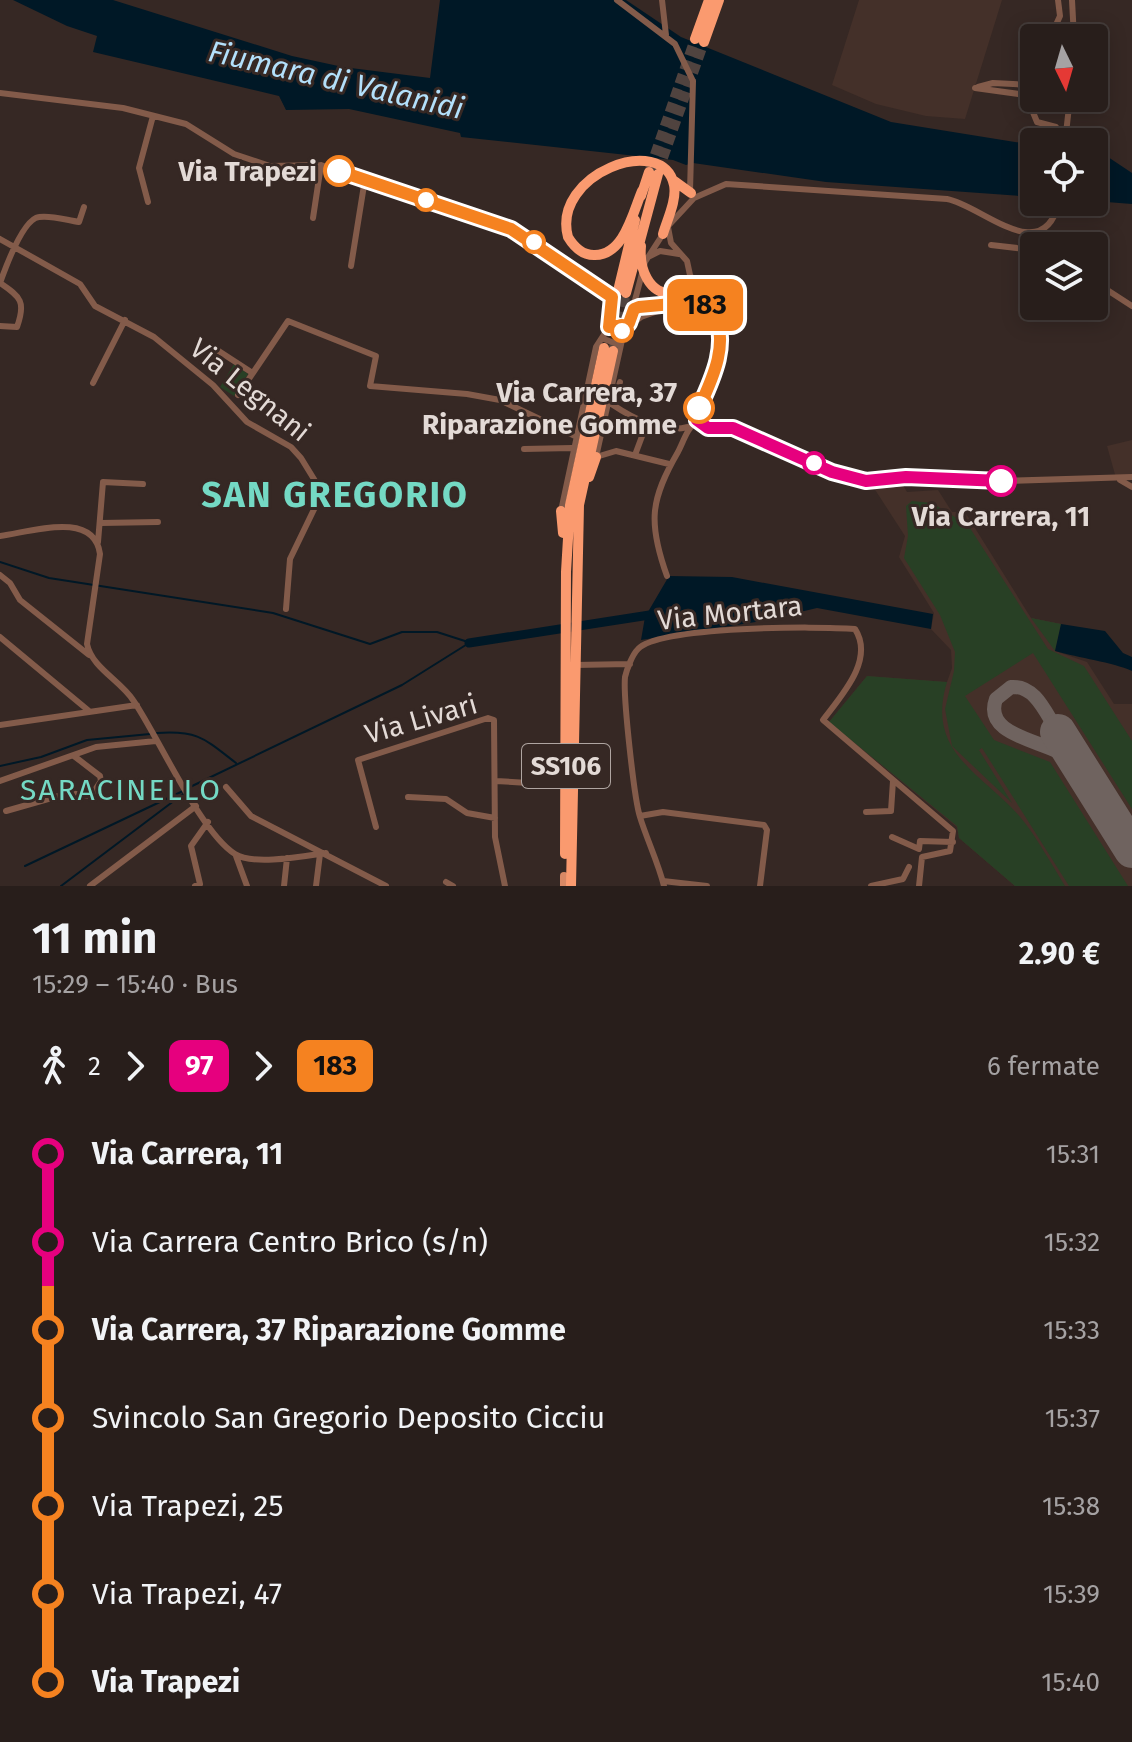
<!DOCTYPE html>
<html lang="it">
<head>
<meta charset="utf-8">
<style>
	:root { --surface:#281e1b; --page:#342b28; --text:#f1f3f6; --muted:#a5a2a3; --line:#443c3a }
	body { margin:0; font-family:"Fira Sans",sans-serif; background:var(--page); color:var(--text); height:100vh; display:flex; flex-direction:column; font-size:30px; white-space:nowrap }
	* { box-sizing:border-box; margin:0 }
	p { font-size:26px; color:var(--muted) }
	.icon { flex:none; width:44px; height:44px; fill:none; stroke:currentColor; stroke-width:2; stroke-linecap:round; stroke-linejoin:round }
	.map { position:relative; height:886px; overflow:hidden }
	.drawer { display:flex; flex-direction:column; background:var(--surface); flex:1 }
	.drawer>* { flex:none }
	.badge { padding:0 16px; border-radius:12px; font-size:28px; line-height:52px }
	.needle { width:52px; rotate:175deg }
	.buttons { position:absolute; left:1020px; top:24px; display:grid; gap:16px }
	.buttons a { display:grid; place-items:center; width:88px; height:88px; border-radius:8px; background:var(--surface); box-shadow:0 4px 20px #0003,0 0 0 2px var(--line); font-size:40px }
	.map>.badge { position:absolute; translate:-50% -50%; box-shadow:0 0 0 4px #fff }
	.legs { display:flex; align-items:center; gap:12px; height:88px; padding:0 32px; font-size:26px }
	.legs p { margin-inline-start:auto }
	.overview { display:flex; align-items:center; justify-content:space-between; height:136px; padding:0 32px }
	h1 { font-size:44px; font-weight:700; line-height:60px }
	ul { padding:0 32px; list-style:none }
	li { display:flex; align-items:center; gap:28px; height:88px; font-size:30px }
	li i { display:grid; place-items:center; width:12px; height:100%; margin:0 10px; background:currentColor }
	li i::after { content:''; width:20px; height:20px; margin:-10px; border:6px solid; border-radius:50%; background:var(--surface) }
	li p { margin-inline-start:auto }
	li:first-child i { background:linear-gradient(#0000 50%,currentColor 0) }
	li:last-child i { background:linear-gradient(currentColor 50%,#0000 0) }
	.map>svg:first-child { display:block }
</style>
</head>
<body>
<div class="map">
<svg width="1132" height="886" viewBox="0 0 1132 886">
	<rect width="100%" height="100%" fill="#362824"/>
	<path fill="#443029" d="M859,0H1002L965,119L926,116L876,104L832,85Z
		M1132,440V475L1116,478L1107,446Z
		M891,482L895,488L903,485L907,492L938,490L952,512H965L1031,618L1061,624L1055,651L1087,662L1114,704H1132V886H1015L959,838L957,827L829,722L867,676L947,682L952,668L951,650L931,629L934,613L899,557L905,536L872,485Z"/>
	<path fill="#284025" d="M234,364L248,374L234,396L220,387Z
		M912,501L932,503L968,525L1048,649L1084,666L1132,741V809L1033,653L965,696L994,740L1050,762L1128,886H1069L982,748L979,750L1012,803L952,746L945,709L954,671L955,652L940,615L904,558L908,536L906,506Z
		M1031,618L1061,624L1055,651Z
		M867,676L947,682C924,756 988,775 1025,823C1040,843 1052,865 1065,886H1015L959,838L957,826L829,722Z"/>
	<path fill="#001826" d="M13,0H113L292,56L343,67L430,78L440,0H626L681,37L891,122L1034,145V197L826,182L693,163L686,165L673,160L461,137L460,133L349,109L286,110L279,96L93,52L97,36L67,26Z
		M1094,155L1108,157L1132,173V204L1094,201Z
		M669,576L732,577L933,614L931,629L817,608L762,621L641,640L645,617Z
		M1061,624L1105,631L1123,653L1132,657V671C1112,662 1079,658 1055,651Z"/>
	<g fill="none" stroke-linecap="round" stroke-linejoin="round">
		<path stroke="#001826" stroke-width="2" d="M0,562L49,578L273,613L370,644L402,632H437L468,642
			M157,733C198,730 205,739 236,763
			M0,766L41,757L87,740L150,734
			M188,788L402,685L469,643
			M25,866L183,791
			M61,886L191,788"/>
		<path stroke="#001826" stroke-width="9" d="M469,643L656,614"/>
		<path stroke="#6f635f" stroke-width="14" d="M1058,732C1046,714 1036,685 1011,687L996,699C981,740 1056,740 1077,764"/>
		<path stroke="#6f635f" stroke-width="36" d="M1058,732L1132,850"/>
		<path stroke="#50433f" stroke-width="10" stroke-dasharray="10 5" stroke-linecap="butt" d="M650,169L695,39
			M658,172L704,42
			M613,351L626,293"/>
		<path stroke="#835b4a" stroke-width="6" d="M617,0L675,44L693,81L690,191
			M662,0L666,35
			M1072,0L1074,38
			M1050,38L1060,16L1058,0
			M978,87L993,83L1031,85L1034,81
			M975,88L1026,95L1037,122L1056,127L1065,142
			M0,93L123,108L186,124L234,154L270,166L321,165L421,197L511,229L612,297L609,327
			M1065,142L1070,98
			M148,202L139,168L153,116
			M313,218L321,165
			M669,225L694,198L726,184L947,199C981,205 1043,269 1059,202
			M668,227L671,243L687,261L690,275L719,325L720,347L716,368L696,414L701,425L733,428L832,472L866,481L906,477L1004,481L1132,477
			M0,239L80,284L95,306L154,337L213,385L247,422L291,447L301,458L317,484L319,499L290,559L286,609
			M991,245L1034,250
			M648,257L660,251L679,254
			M1094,257L1098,284L1132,306
			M351,266L365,179
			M673,294L701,292
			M634,309L694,302L712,309
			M629,323L645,262L663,234
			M0,326L17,327C26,302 21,297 0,283C5,269 23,219 39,217C51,215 66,220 79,222L84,207
			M622,331L641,317L672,306
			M211,346L251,372
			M620,382L613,405C634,419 662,434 688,427
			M93,383L125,320
			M238,395L288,321L376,356L370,386L467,394L500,400L575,436
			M524,449L572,448
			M635,455L647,423
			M596,457L622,340
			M596,457L616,451L669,464
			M1120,480L1132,487
			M561,511L596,347L609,327L617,326L622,331L623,338L617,344L604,339
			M101,523L158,522
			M0,536C31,532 94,510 100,554L87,644C92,668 120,680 133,700C158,736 200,832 235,854C253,866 305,856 326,853
			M98,542L103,482L143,484
			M0,575L10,583L20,600L89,655
			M667,576C648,523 650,500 678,452C684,440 687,429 697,420
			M0,637L89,711
			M575,665L630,664
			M0,725L137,705
			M0,781L96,747L156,741
			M496,781L545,784
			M226,787L251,816L386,886
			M408,797L446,799L467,813L495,818
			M6,811L69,793L91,796L101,781L100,776L74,756
			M866,812L891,811L893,781
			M640,816L663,812L764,825L767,830L760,886
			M376,827L358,760L488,718L494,720L495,837L505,886
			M892,837L919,849L920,841L953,842
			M236,856L247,886
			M663,881L707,886
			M446,882L453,886
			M90,886L196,806
			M195,886L200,884L191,846L208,822
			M284,886L287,858
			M316,886L320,854
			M664,886C658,862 647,840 640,817C634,798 623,696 625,677C627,669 632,655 638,649C660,626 819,626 855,629C875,660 841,696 823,720L953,831L950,851L922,857L919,886
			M871,886L903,879L909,867"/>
		<path stroke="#d88865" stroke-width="8" d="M564,886V876"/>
		<path stroke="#fa9a6f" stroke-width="10" d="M695,39L709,0
			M704,42L719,0
			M673,180L691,193
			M642,191C633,212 624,256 594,255C582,255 574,247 568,237C551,174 663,132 674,185C677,200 667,220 663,234
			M641,196L649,172
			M641,246C639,268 648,294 673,294
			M618,291L635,220
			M626,293L658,174
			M589,477L596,457
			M561,511L563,533
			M565,854L566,572L570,505L604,348
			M571,886L579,505L613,351"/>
	</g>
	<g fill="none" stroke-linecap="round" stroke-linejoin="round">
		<defs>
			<path id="line-1" d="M699,408L697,420L708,428H733L832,472L866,481L906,477L1001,481"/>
			<path id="line-2" d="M339,171L511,229L612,297L609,327L617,326L622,331L629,323L634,309L639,307L694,302L713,310C730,342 713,378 699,408"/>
		</defs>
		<use href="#line-1" stroke="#fff" stroke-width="18"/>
		<use href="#line-2" stroke="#fff" stroke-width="18"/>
		<use href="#line-1" stroke="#e6007e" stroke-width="12"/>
		<use href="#line-2" stroke="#f58220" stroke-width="12"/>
	</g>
	<g fill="#fff" stroke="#f58220" stroke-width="4">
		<circle cx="339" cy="171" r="14"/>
		<circle cx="426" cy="200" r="10"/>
		<circle cx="534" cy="242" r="10"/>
		<circle cx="622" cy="331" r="10"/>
		<circle cx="699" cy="408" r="14"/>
	</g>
	<g fill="#fff" stroke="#e6007e" stroke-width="4">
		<circle cx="814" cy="463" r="10"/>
		<circle cx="1001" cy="481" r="14"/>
	</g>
	<g text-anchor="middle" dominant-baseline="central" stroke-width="6" stroke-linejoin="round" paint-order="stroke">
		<rect fill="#362824" stroke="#afa5a1" stroke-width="2" x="522" y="744" width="88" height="44" rx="6"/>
		<g font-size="26" font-weight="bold" fill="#e3dad6">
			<text x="566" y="766">SS106</text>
		</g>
		<g font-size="28" font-weight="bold" fill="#e3dad6" stroke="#362824" text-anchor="end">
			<text x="317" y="171">Via Trapezi</text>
			<text x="677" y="392">Via Carrera, 37<tspan x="677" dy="32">Riparazione Gomme</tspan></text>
			<text x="1001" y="516" text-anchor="middle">Via Carrera, 11</text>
		</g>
		<g font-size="28" fill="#e3dad6" stroke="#362824">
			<text transform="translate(250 390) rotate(39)">Via Legnani</text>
			<text transform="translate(730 613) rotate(-6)">Via Mortara</text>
			<text transform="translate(421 719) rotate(-16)">Via Livari</text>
		</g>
		<g font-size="30" font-style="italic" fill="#b3e0fb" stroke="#362824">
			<text transform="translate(336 80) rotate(13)">Fiumara di Valanidi</text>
		</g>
		<g font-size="30" letter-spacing="2" fill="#74d9c4" stroke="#362824">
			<text x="121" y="790">SARACINELLO</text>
		</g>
		<g font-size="36" font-weight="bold" letter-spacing="2" fill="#74d9c4" stroke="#362824">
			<text x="335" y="495">SAN GREGORIO</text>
		</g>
	</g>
</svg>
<div class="buttons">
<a><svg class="needle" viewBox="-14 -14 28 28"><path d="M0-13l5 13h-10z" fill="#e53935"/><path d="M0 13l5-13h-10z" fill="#a5a2a3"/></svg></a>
<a><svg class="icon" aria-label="locate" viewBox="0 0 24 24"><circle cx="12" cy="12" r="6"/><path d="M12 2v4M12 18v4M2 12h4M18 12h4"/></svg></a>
<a><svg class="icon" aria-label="layers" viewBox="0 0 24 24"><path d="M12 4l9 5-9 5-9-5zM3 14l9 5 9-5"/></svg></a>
</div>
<b class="badge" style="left:705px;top:305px;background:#f58220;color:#111">183</b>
</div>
<section class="drawer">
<div class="overview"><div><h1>11 min</h1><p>15:29 – 15:40 · Bus</p></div><b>2.90 €</b></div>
<div class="legs"><svg class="icon" aria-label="walk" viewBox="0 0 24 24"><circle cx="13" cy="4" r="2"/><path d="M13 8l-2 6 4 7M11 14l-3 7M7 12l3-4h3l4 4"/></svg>2<svg class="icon" aria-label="forward" viewBox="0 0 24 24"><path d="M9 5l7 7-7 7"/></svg><b class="badge" style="background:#e6007e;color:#fff">97</b><svg class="icon" aria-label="forward" viewBox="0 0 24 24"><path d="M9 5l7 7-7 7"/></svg><b class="badge" style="background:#f58220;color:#111">183</b><p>6 fermate</p></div>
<ul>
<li><i style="color:#e6007e"></i><b>Via Carrera, 11</b><p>15:31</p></li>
<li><i style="color:#e6007e"></i><span>Via Carrera Centro Brico (s/n)</span><p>15:32</p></li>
<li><i style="color:#f58220"></i><b>Via Carrera, 37 Riparazione Gomme</b><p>15:33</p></li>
<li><i style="color:#f58220"></i><span>Svincolo San Gregorio Deposito Cicciu</span><p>15:37</p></li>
<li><i style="color:#f58220"></i><span>Via Trapezi, 25</span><p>15:38</p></li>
<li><i style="color:#f58220"></i><span>Via Trapezi, 47</span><p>15:39</p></li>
<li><i style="color:#f58220"></i><b>Via Trapezi</b><p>15:40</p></li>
</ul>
</section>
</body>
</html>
